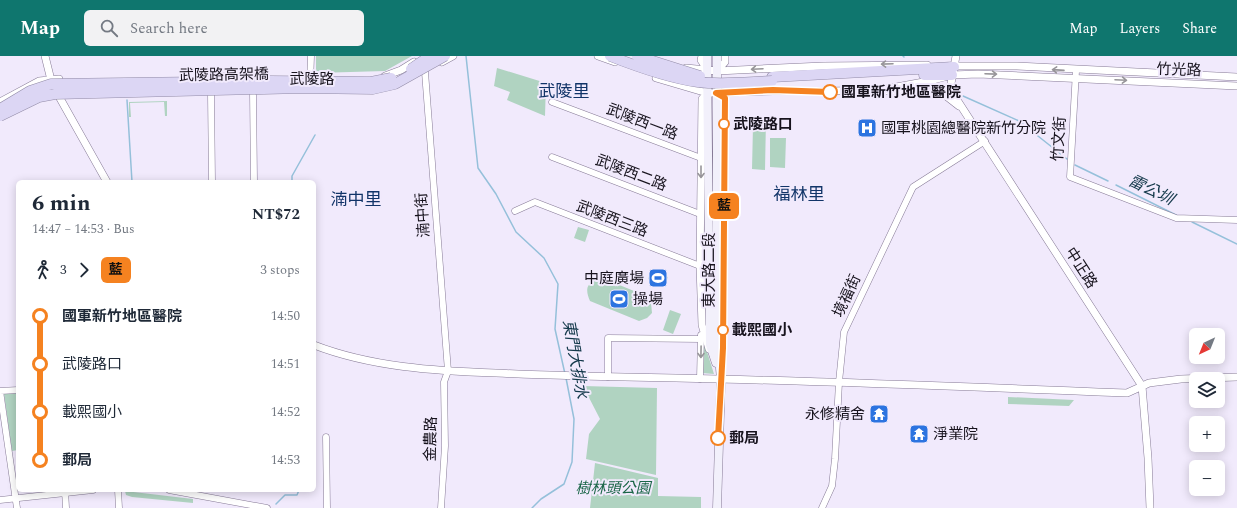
<!DOCTYPE html>
<html lang="en">
<head>
<meta charset="utf-8">
<style>
	:root { --surface:#fff; --page:#f2f2f3; --text:#1f2937; --muted:#747a83; --accent:#0f766e }
	body { margin:0; font-family:Spectral,"Noto Sans TC",serif; background:var(--page); color:var(--text); height:100vh; display:flex; flex-direction:column; font-size:15px; white-space:nowrap }
	* { box-sizing:border-box; margin:0 }
	p { font-size:13px; color:var(--muted) }
	.icon { flex:none; width:22px; height:22px; fill:none; stroke:currentColor; stroke-width:2; stroke-linecap:round; stroke-linejoin:round }
	.map { position:relative; flex:1; overflow:hidden }
	.side { position:absolute; left:16px; top:124px; width:300px; height:312px; display:flex; flex-direction:column; background:var(--surface); border-radius:6px; box-shadow:0 2px 10px #0003 }
	.side>* { flex:none }
	.badge { padding:0 8px; border-radius:6px; font-size:14px; line-height:26px }
	.needle { width:26px; rotate:223deg }
	.controls { position:absolute; left:1189px; top:272px; display:grid; gap:8px }
	.controls a { display:grid; place-items:center; width:36px; height:36px; border-radius:6px; background:var(--surface); box-shadow:0 2px 10px #0003; font-size:20px }
	.map>.badge { position:absolute; translate:-50% -50%; box-shadow:0 0 0 2px #fff }
	.legs { display:flex; align-items:center; gap:6px; height:44px; padding:0 16px; font-size:13px }
	.legs p { margin-inline-start:auto }
	.head { display:flex; align-items:center; justify-content:space-between; height:68px; padding:0 16px }
	h1 { font-size:22px; font-weight:700; line-height:30px }
	ul { padding:0 16px; list-style:none }
	li { display:flex; align-items:center; gap:14px; height:48px; font-size:15px }
	li i { display:grid; place-items:center; width:6px; height:100%; margin:0 5px; background:currentColor }
	li i::after { content:''; width:10px; height:10px; margin:-5px; border:3px solid; border-radius:50%; background:var(--surface) }
	li p { margin-inline-start:auto }
	li:first-child i { background:linear-gradient(#0000 50%,currentColor 0) }
	li:last-child i { background:linear-gradient(currentColor 50%,#0000 0) }
	header { display:flex; align-items:center; gap:24px; box-sizing:border-box; height:56px; padding:0 20px; background:var(--accent); color:#fff }
	header strong { font-size:19px }
	nav { display:flex; gap:22px; margin-inline-start:auto; font-size:14px }
	.search { width:280px; height:36px; background:var(--page); display:flex; align-items:center; gap:10px; box-sizing:border-box; padding:0 14px; border-radius:6px; color:var(--muted); font-size:15px }
	.map>svg:first-child { display:block }
</style>
</head>
<body>
<header>
<strong>Map</strong>
<div class="search"><svg class="icon" aria-label="search" viewBox="0 0 24 24"><circle cx="10" cy="10" r="6"/><path d="M15 15l6 6"/></svg>Search here</div>
<nav><a>Map</a><a>Layers</a><a>Share</a></nav>
</header>
<div class="map">
<svg width="1237" height="452" viewBox="0 0 1237 452">
	<rect width="100%" height="100%" fill="#f1eafc"/>
	<path fill="#b0d3c1" d="M316,0H412L385,15L316,17Z
		M497,12L546,27L545,60L507,44L510,36L494,30Z
		M167,45V60H165L164,46L130,47L131,61H129V46Z
		M756,63H766L765,114L752,113L753,70Z
		M770,82H786L785,112L770,111Z
		M578,171L589,174L585,186L574,182Z
		M651,214L668,221L665,230L648,223Z
		M590,217L661,246L660,250L651,247L652,257L647,262L639,265L590,245C586,236 585,228 596,224L589,221Z
		M670,254L681,258L673,278L663,274Z
		M703,283L714,318L702,317Z
		M583,330L657,332L656,419L586,403L589,378L600,363Z
		M18,337V394L12,395L4,338Z
		M1008,341L1074,344L1069,350L1008,348Z
		M595,407L658,422V440L701,441V452H590Z
		M125,435L193,443V447L132,441L126,439Z"/>
	<g fill="none" stroke-linecap="round" stroke-linejoin="round">
		<path stroke="#95c0da" stroke-width="1.5" d="M466,0L478,112L496,138L516,176L544,202L558,228L555,273L565,318
			M903,0L904,1
			M963,40L1019,65L1067,103
			M127,44L132,126
			M1075,109L1108,125
			M292,126V120L315,79
			M1116,129L1176,159
			M1192,166L1237,188
			M276,448L285,439H297L299,434
			M532,452L541,443L564,428L572,406L574,363L566,322"/>
		<defs>
			<path id="minor" d="M423,9L425,16L448,315L444,326L445,390L441,452
				M1076,15L1070,121L1176,162L1237,164
				M310,28L311,0
				M253,36L254,126
				M211,38L212,126
				M552,46L701,102
				M552,101L700,158
				M515,155L535,146L700,210
				M608,321V282L701,283
				M700,323L701,279
				M0,335L17,452
				M0,335L18,334
				M326,381L327,452
				M65,434L66,452
				M118,434L119,452
				M169,434L267,452
				M0,444L93,434
				M822,452L832,430L835,403L839,326L844,276L913,131L985,85"/>
			<path id="tertiary" d="M45,0L52,28L107,126
				M598,0L615,6
				M702,0L701,4L707,13
				M956,0L950,33L1142,330L1148,402L1150,452
				M442,6L453,0
				M950,10H1017L1237,21
				M686,12L717,15L823,10L927,9
				M717,15L725,6V0
				M385,20L401,14L414,6
				M215,21L261,20
				M656,22L707,37L773,35H830L880,34L929,25L952,19L978,18L1237,30
				M886,35L941,36L959,50
				M707,37L702,43L700,210L702,269L709,293
				M716,37L725,42L722,307
				M0,46L39,25L59,23
				M314,289C371,311 435,315 496,317C556,320 616,321 676,322C826,325 977,331 1127,337L1149,327L1181,323L1237,321"/>
			<path id="secondary" d="M707,0L710,289L716,307
				M717,452L721,323L717,281V0"/>
			<path id="trunk" d="M924,19H952
				M772,21L954,11"/>
		</defs>
		<use href="#minor" stroke="#877b97" stroke-width="7"/>
		<use href="#tertiary" stroke="#877b97" stroke-width="8"/>
		<use href="#secondary" stroke="#877b97" stroke-width="9"/>
		<use href="#trunk" stroke="#928ba7" stroke-width="11"/>
		<use href="#minor" stroke="#fff" stroke-width="6"/>
		<use href="#tertiary" stroke="#fff" stroke-width="7"/>
		<use href="#secondary" stroke="#f2f0fb" stroke-width="8"/>
		<use href="#trunk" stroke="#dcd6f4" stroke-width="10"/>
		<defs>
			<path id="trunk-bridge" d="M610,0C638,11 668,22 698,26C722,29 748,26 772,25
				M637,0L700,20
				M411,13L430,0
				M0,53L30,35L51,28L270,25L371,26L391,22
				M0,60L39,41L55,38L302,32L373,33L395,28L445,0"/>
		</defs>
		<use href="#trunk-bridge" stroke="#928ba7" stroke-width="11" stroke-linecap="butt"/>
		<use href="#trunk-bridge" stroke="#dcd6f4" stroke-width="10"/>
	</g>
	<defs><path id="oneway-shaft" d="M-6 0H5M1.5-3L5.5 0L1.5 3" fill="none" stroke-width="1.6" stroke-linecap="round" stroke-linejoin="round"/></defs>
	<g stroke="#979599">
		<use href="#oneway-shaft" transform="translate(887 8) rotate(178)"/>
		<use href="#oneway-shaft" transform="translate(757 13) rotate(177)"/>
		<use href="#oneway-shaft" transform="translate(1058 14) rotate(-176)"/>
		<use href="#oneway-shaft" transform="translate(991 18) rotate(2)"/>
		<use href="#oneway-shaft" transform="translate(1121 24) rotate(3)"/>
		<use href="#oneway-shaft" transform="translate(701 116) rotate(90)"/>
		<use href="#oneway-shaft" transform="translate(701 296) rotate(91)"/>
	</g>
	<g fill="none" stroke-linecap="round" stroke-linejoin="round">
		<defs>
			<path id="line-1" d="M718,382L723,292L725,42L716,37L773,34L830,36"/>
		</defs>
		<use href="#line-1" stroke="#fff" stroke-width="9"/>
		<use href="#line-1" stroke="#f58220" stroke-width="6"/>
	</g>
	<defs>
		<symbol id="hospital-square" viewBox="-11 -11 22 22"><rect x="-9" y="-9" width="18" height="18" rx="4" fill="#2c74e0" stroke="#f1eafc"/><path d="M-5-5h3v3.5h4V-5h3V5h-3V1.5h-4V5h-3Z" fill="#fff"/></symbol>
		<symbol id="stadium-square" viewBox="-11 -11 22 22"><rect x="-9" y="-9" width="18" height="18" rx="4" fill="#2c74e0" stroke="#f1eafc"/><path d="M0-5a6.5 5 0 1 0 0 10a6.5 5 0 1 0 0-10ZM-3.5-1.8h7v3.6h-7Z" fill="#fff"/></symbol>
		<symbol id="temple-square" viewBox="-11 -11 22 22"><rect x="-9" y="-9" width="18" height="18" rx="4" fill="#2c74e0" stroke="#f1eafc"/><path d="M0-6L5-2H3V0L6.5 2.5H4V6H1.5V3h-3V6H-4V2.5H-6.5L-3 0V-2H-5Z" fill="#fff"/></symbol>
	</defs>
	<g fill-rule="evenodd">
		<use href="#hospital-square" x="856" y="61" width="22" height="22"/>
		<use href="#stadium-square" x="647" y="211" width="22" height="22"/>
		<use href="#stadium-square" x="608" y="232" width="22" height="22"/>
		<use href="#temple-square" x="868" y="347" width="22" height="22"/>
		<use href="#temple-square" x="908" y="367" width="22" height="22"/>
	</g>
	<g fill="#fff" stroke="#f58220" stroke-width="2">
		<circle cx="830" cy="36" r="7"/>
		<circle cx="724" cy="68" r="5"/>
		<circle cx="723" cy="274" r="5"/>
		<circle cx="718" cy="382" r="7"/>
	</g>
	<g text-anchor="middle" dominant-baseline="central" stroke-width="4" stroke-linejoin="round" paint-order="stroke">
		<g font-size="15" fill="#17131d" stroke="#f1eafc">
			<text transform="translate(1179 14) rotate(2)">竹光路</text>
			<text transform="translate(224 19) rotate(-1)">武陵路高架橋</text>
			<text x="312" y="23">武陵路</text>
			<text transform="translate(642 66) rotate(21)">武陵西一路</text>
			<text transform="translate(1059 83) rotate(-86)">竹文街</text>
			<text transform="translate(631 117) rotate(21)">武陵西二路</text>
			<text transform="translate(423 159) rotate(-94)">湳中街</text>
			<text transform="translate(612 163) rotate(21)">武陵西三路</text>
			<text transform="translate(1081 212) rotate(57)">中正路</text>
			<text transform="translate(709 214) rotate(-90)">東大路二段</text>
			<text transform="translate(847 240) rotate(-65)">境福街</text>
			<text transform="translate(431 383) rotate(-89)">金農路</text>
		</g>
		<g font-size="15" font-weight="bold" fill="#17131d" stroke="#f1eafc" text-anchor="start">
			<text x="841" y="36">國軍新竹地區醫院</text>
			<text x="733" y="68">武陵路口</text>
			<text x="732" y="274">載熙國小</text>
			<text x="729" y="382">郵局</text>
		</g>
		<g font-size="15" fill="#17131d" stroke="#f1eafc" text-anchor="start">
			<text x="881" y="72">國軍桃園總醫院新竹分院</text>
			<text x="644" y="222" text-anchor="end">中庭廣場</text>
			<text x="633" y="243">操場</text>
			<text x="865" y="358" text-anchor="end">永修精舍</text>
			<text x="933" y="378">淨業院</text>
		</g>
		<g font-size="15" font-style="italic" fill="#1b6648" stroke="#f1eafc">
			<text x="613" y="432">樹林頭公園</text>
		</g>
		<g font-size="16" font-style="italic" fill="#13384a" stroke="#f1eafc">
			<text transform="translate(1151 134) rotate(26)">雷公圳</text>
			<text transform="translate(575 303) rotate(80)">東門大排水</text>
		</g>
		<g font-size="17" fill="#113468" stroke="#f1eafc">
			<text x="564" y="36">武陵里</text>
			<text x="799" y="139">福林里</text>
			<text x="356" y="144">湳中里</text>
		</g>
	</g>
</svg>
<div class="controls">
<a><svg class="needle" viewBox="-14 -14 28 28"><path d="M0-13l5 13h-10z" fill="#e53935"/><path d="M0 13l5-13h-10z" fill="#747a83"/></svg></a>
<a><svg class="icon" aria-label="layers" viewBox="0 0 24 24"><path d="M12 4l9 5-9 5-9-5zM3 14l9 5 9-5"/></svg></a>
<a>+</a>
<a>−</a>
</div>
<b class="badge" style="left:724px;top:150px;background:#f58220;color:#111">藍</b>
<section class="side">
<div class="head"><div><h1>6 min</h1><p>14:47 – 14:53 · Bus</p></div><b>NT$72</b></div>
<div class="legs"><svg class="icon" aria-label="walk" viewBox="0 0 24 24"><circle cx="13" cy="4" r="2"/><path d="M13 8l-2 6 4 7M11 14l-3 7M7 12l3-4h3l4 4"/></svg>3<svg class="icon" aria-label="forward" viewBox="0 0 24 24"><path d="M9 5l7 7-7 7"/></svg><b class="badge" style="background:#f58220;color:#111">藍</b><p>3 stops</p></div>
<ul>
<li><i style="color:#f58220"></i><b>國軍新竹地區醫院</b><p>14:50</p></li>
<li><i style="color:#f58220"></i><span>武陵路口</span><p>14:51</p></li>
<li><i style="color:#f58220"></i><span>載熙國小</span><p>14:52</p></li>
<li><i style="color:#f58220"></i><b>郵局</b><p>14:53</p></li>
</ul>
</section>
</div>
</body>
</html>
